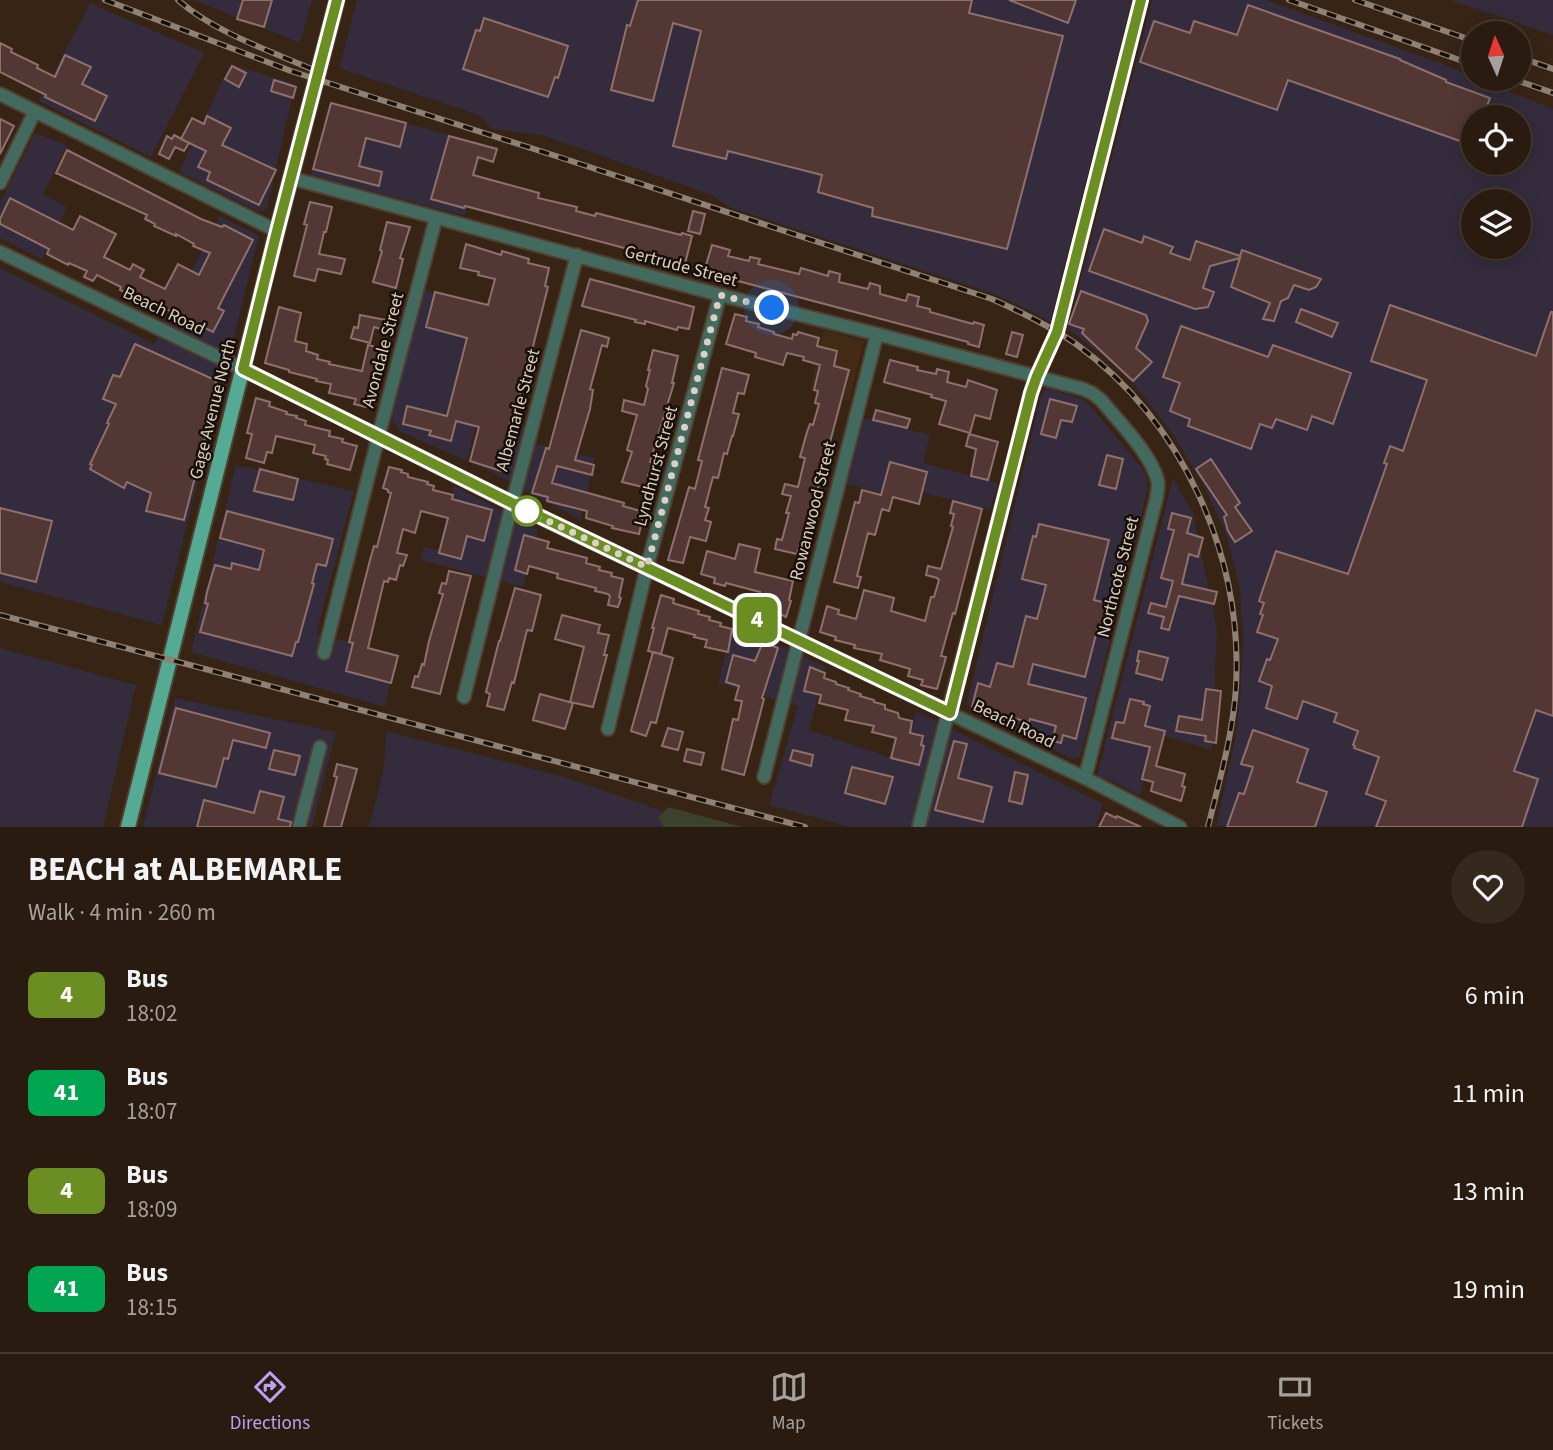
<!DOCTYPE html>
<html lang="en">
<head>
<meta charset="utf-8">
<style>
	:root { --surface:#291b0f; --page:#35281d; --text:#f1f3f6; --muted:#a5a19e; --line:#45392f; --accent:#bca0f2 }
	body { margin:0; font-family:"Source Sans 3",sans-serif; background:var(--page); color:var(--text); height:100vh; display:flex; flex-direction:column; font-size:26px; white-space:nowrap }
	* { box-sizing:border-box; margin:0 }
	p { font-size:23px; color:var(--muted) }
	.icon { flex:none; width:38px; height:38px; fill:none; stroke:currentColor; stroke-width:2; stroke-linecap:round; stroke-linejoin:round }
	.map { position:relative; height:827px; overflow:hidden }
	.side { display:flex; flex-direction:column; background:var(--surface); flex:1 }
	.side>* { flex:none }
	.badge { padding:0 14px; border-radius:10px; font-size:24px; line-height:46px }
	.needle { width:46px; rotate:357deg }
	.controls { position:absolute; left:1461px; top:21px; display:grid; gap:14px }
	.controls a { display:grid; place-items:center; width:70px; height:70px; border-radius:50%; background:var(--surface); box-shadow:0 4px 18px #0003,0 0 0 2px var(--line); font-size:35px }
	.you { position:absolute; width:35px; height:35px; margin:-18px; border:5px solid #fff; border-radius:50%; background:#1a73e8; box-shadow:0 0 0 10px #1a73e833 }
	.map>.badge { position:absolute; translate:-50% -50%; box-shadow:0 0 0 4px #fff }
	.round { display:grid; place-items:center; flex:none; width:74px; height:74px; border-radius:37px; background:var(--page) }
	.headline { display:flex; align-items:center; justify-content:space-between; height:119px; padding:0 28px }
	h1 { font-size:33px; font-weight:700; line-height:52px }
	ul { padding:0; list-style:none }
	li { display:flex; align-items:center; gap:21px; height:98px; padding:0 28px }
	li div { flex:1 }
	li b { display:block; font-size:26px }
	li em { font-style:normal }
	li .badge { min-width:77px; font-weight:700; text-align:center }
	.tab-bar { display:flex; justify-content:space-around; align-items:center; height:98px; border-top:2px solid var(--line); background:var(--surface); font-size:19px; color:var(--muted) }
	.tab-bar a { display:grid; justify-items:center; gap:4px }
	.tab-bar .on { color:var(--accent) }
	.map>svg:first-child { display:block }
</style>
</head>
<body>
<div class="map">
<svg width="1553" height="827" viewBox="0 0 1553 827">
	<rect width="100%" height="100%" fill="#372414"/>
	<path fill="#422a15" d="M824,330L864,341L849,401L810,390Z"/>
	<path fill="#342c3c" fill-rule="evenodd" d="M194,0H312L300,43Z
		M357,0H1132L1050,322L1031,311L992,293L729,207L712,195L542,135L492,129L481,116L339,68Z
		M1152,0H1266L1456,69L1473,76L1474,79H1479L1553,109V827L1216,826L1235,741L1240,700L1243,638L1240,589L1227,536L1204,486L1174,436L1154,409L1131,381L1101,354L1068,329ZM1474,117H1519V163H1474ZM1474,201H1519V247H1474Z
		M1450,0H1553V35Z
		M90,3L204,53L151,157L39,101Z
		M230,64L295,84L267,208L263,211H257L179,172Z
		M330,103L484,144L465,216L311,175Z
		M35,133L67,145L43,194L67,207L42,259L0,238V203Z
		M220,216L259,236L162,625L0,582V268L154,344Z
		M425,290L505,309L467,461L399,431L393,421L392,415Z
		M1047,388L1085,400L1143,469L1147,478L1148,488L1082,752L1079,757L1072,759L969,705L968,699L1041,396Z
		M864,418L930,435L923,463L998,483L990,510L921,492L918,503L847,484Z
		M493,419L523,426L537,444L595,458L581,520L480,466Z
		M236,465L354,491L316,634L397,654L385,707L191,652Z
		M1173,478L1193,514L1217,628L1212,750L1155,733L1140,796L1112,781L1097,777Z
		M454,486L538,529L523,587L421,560L424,547L438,550Z
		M733,625L826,667L809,730L904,762L916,711L1103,804L1095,827H850L769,805L798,706L718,683Z
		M0,648L136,685L103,827H0Z
		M175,698L336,732L312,827H143Z
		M386,731L564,777L709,827H369L384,768Z"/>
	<path fill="#3b412b" d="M668,807L743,827H664L658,818Z"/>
	<path fill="#523734" stroke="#8f706d" stroke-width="2" d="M243,0H272L264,27L237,19Z
		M638,0H972L969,13L1063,36L1007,249L872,216L873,208L818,192L822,175L728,151L726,159L673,146L701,31L673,23L653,101L611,90L627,25L630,26Z
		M1009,0H1076L1068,23Z
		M1248,5L1400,59V60L1446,80V82L1490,98L1483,117H1474V146L1288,80L1277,110L1140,62L1154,21L1190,33L1194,21L1237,35Z
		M484,18L568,46L558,78L555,77L548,97L463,69L476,30L480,31Z
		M0,43L12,49L11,52L38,65L37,68L55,77L65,55L91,67L82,84L107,96L95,121L45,97L46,95L0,72Z
		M232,66L246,73L239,87L225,79Z
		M274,80L296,87L293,98L271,91Z
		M331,103L406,123L400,147L366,138L359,166L382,172L379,186L313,169Z
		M207,116L231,128L222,145L276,170L259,205L207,180L210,172L198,167L206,151L181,139L192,118L204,124Z
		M0,119L14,126L0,154Z
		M174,135L189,143L184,151L175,147L169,159L159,154L167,136L172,139Z
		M449,136L497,149L493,162L478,157L473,175L539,193L538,198L577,207L576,211L595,216L596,213L681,235L682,233L692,236L685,264L465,206L464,208L431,199Z
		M67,150L201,219L222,227L224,225L253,240L218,308L224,311L213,332L203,327L200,332L180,323L183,317L146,300L145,302L135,297L120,290L121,287L97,275L93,281L84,277L87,271L69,263L68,265L47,254L49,249L0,224V219L10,198L73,230L80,216L116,234L104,257L130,270L133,264L144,270L140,277L165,289L178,264L199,275L210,253L193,246L194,244L176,234V236L154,226L155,224L145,219L147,215L56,173Z
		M310,202L332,207L326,232H324L319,254L345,259L341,274L318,269L315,281L294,276L307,225L304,224Z
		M693,211L705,214L700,234L688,231Z
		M387,222L410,227L400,258L403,259L396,288L373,282L382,251L380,250Z
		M1104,229L1142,243L1144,236L1173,247L1170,253L1190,260L1196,241L1240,256L1242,250L1321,279L1316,287L1309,290L1294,285L1288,298L1281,301L1274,321L1263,319L1270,303L1231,287L1240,258L1210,266L1203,288L1214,292L1208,307L1195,309L1089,271Z
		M466,244L501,255L502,251L529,259L528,263L549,268L545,286L548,287L526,374L517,406L515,405L509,427L513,428L501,471L470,461L479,427L456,421L451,441L429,435L431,431L403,424L407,406L447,416L467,338L426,327L435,292L488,305L495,279L478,275L479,272L460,268Z
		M712,245L730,250L728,256L749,261L750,257L760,259L758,264L799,274L801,268L828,276L829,271L840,274L839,282L868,289L870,283L880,286V294L906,301L908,294L919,297L917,306L930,309V312L973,324L974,322L984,325L979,347L968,344V342L704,272Z
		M590,279L694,307L689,329L678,327L677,330L645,321V324L635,322L636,320L582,306Z
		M1081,291L1146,315L1148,321L1136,348L1152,362L1133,381L1082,333L1084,329L1069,324Z
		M1390,305L1536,356L1551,312H1553V716L1536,710L1514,771L1538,779L1522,827H1376L1386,801L1366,794L1379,757L1354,748L1355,746L1353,745L1358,731L1334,722L1337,713L1303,701L1297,719L1266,708L1272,686L1259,681L1267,659L1270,660L1278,639L1257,632L1263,615L1260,614L1264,603L1259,601L1276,551L1348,574L1387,464L1384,463L1390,446L1403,451L1427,380L1371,361Z
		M279,307L301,313L295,341L307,344L306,351L318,355L317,359L330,362L329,364L362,371L368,345L380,348L374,371L376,372L366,407L354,404L356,399L329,393L331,384L316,381L317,379L289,372V370L265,363Z
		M1301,309L1338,323L1332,337L1296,322Z
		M735,314L747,317L746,321L759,324L758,327L774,332V334L792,339L793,334L797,335L798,332L819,338L817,346L837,351L834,366L849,370L803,545L800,544L797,554L775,549L777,539L782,540L789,513H786L791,496L782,494L785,484L798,487L805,458L800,457L807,432L810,424L813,425L819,404L815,403L818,391L814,390L820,365L803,360L804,357L787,353L783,365L755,357L756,353L726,344Z
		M360,315L386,320L384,330L374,327L370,343L351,338L354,327L358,328Z
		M1181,326L1268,357L1273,345L1351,373L1333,424L1312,416L1307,430L1276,419L1272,428L1260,424L1251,449L1188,426L1190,419L1170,411L1180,383L1163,377Z
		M581,330L609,338L607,347L602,345L590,389L593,390L590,409L575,460L594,465L592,475L557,466L552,483L624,503L623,506L644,512L639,534L612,528L613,526L586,518L587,511L547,501L548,497L532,493L546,448L549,449Z
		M1012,332L1023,335L1017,357L1006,354Z
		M135,344L215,380L218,387L184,520L146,511L151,493L127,482L124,488L90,469L92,465L90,464L109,424L107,423L116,404L103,399L113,375L120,377Z
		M653,350L678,356L672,383H674L650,462L652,463L648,476H650L647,488L622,482L632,452L627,450L637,415L622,411L624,400L644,405L648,389L646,386L650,370H648Z
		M890,360L918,367L917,370L936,374L937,369L949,372L947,382L966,387L968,380L997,390L990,419L975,415L970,433L939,424L946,401L931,397L932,395L884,382Z
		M722,368L749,375L744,394L738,393L733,413L739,414L733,436H732L727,454L724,453L718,478L713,477L705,507L709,508L705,520L711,522L706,541L690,537L683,563L668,560L689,487L695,489L702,461L698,460Z
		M256,398L270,402L269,406L287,412L286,414L297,416L296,418L306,421L305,425L330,431L329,436L343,439L342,442L357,446L350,470L327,464L328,460L325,459L326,456L313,453L315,445L276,436L272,453L267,452L264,463L246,458L252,434L247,433Z
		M1050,399L1077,406L1072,422L1061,420L1056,438L1041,434Z
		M876,410L910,419L907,428L873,420Z
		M969,434L998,442L988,480L971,476L976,449L966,446Z
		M1107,455L1123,459L1116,489L1099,485Z
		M1211,459L1240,503L1235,507L1252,531L1235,542L1228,531L1224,517L1227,515L1196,469Z
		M890,462L927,472L919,504L893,497L889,511L882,509L875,535L868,533L857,576L861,577L858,588L834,582L855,502L859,503L862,490L881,495Z
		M389,467L402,470L401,472L408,474V477L428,482L427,484L434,486L433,490L453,495L452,499L492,510L484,541L467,536L461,559L439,553L448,518L421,511L415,533L403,529L397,553L407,555L403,566L400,565L396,580L389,578L388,582L384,581L368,648L398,656L391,683L346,671L353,643L349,642L370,560L374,546L377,547L391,493L388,492V490L383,488Z
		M260,469L298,479L293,500L254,491Z
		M953,501L982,509L955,614L953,613L941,656L946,657L937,689L921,685L923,680L908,676L910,669L880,660L882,654L854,648L855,645L835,640L836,637L820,632L827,606L839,610L838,614L856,619L864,590L894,598L891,611L925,621L931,597H934L939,580L937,578L926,575L928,566L941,569L953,527L951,526L954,514L950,513Z
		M0,508L52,521L36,582L0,573Z
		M227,511L333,539L326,566L317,564L312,583L314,584L298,642H296L292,656L200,632L208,604L205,603L207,592L215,565L231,569L232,563L259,570L264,550L220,538Z
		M1172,513L1191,518L1187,533L1203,538L1198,557L1189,554L1182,584L1217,592L1214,604L1179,596L1169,630L1161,628L1164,617L1148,613L1151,603L1166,607L1173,581L1161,578L1174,530L1168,529Z
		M1039,524L1109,540L1094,600L1111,604L1104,629L1098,627L1085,677L1033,664L1028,684L1086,698L1076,739L1063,735L1061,743L1052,741L1056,726L1030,719L1029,722L1005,716L1004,721L995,718L996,714L972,707L978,683L990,687L997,663L1013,667L1026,616L1037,619L1046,585L1022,579L1033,536L1036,537Z
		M524,535L549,542L547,548L587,558L586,563L600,567L599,570L612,573L611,576L623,579L619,597L621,598L618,607L608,605L610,596L608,594L595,591L596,588L557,578L558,574L529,566L527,574L515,570Z
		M739,544L760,549L755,572L793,581L789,600L791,601L786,617L772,610L773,607L761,604L762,600L758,599L760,592L726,583L725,586L714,583L715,578L701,574L707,551L735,559Z
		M449,571L471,576L440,694L412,687L415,676L418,677L422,664L424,665L429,641L443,594L439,593L442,583L446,584Z
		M515,588L541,595L532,631L527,630L514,683L512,682L504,710L487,706L490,694L486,692L499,641H500Z
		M661,595L674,599L673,603L699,611L698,614L710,617L709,620L721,623L720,626L732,629L728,652L705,647L707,640L694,637L695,635L668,628L661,654L648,651L654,628H652Z
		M562,615L600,625L598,633L609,635L604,655H607L593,707L570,702L584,647L555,639Z
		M763,642L778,648L762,698L764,699L744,775L722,769L733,719L738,720L742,701L735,700L739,686L726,682L733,655L755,661Z
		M1139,651L1168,658L1162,680L1136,673L1139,661H1137Z
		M653,652L673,658L656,723L651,722L646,736L631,731Z
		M810,667L825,673L824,678L836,682V684L849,688L848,690L861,694L860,696L874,700V702L885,705V709L898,713L899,718L912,721L910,733L923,736L921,745L924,746L919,765L891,758L896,738L872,732L874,726L845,720L848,710L819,703L821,695L804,691Z
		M1206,689L1221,691L1216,743L1205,741L1206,736L1176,731L1179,716L1202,720Z
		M540,694L573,703L565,729L533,720Z
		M1130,699L1144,702L1143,704L1150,706L1145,726L1165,731L1156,766L1185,774L1182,786L1185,787L1181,801L1151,791L1153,782L1142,779L1150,747L1112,738L1116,722L1124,723Z
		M176,708L270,733L266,748L233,740L228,759L224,758L216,787L159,773Z
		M668,728L683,732L678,750L662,746Z
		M1253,730L1308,749L1297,782L1327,792L1315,827H1227L1239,793L1244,794L1253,767L1241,764Z
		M954,741L967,744L958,778L992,787L983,822L935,810Z
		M687,749L704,753L701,765L684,761Z
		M274,750L300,756L295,775L269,769Z
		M793,750L813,755L811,766L790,760Z
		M337,764L357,769L341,827H324L337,777L334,776Z
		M852,767L893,777L885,804L845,793Z
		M1015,772L1028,775L1022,804L1009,801Z
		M260,791L284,797L278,819L291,822L290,827H197L204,800L254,813Z
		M1106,813L1116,818L1117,816L1141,827H1099Z"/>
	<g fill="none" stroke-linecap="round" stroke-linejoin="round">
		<defs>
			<path id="minor" d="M0,94L277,231
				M291,178L720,295L877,334L1083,389L1092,393L1101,400C1118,421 1154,457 1158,483C1158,489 1157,495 1156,500L1085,778
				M0,183L35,111
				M0,252L243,369L512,504L1085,778L1180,827
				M324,653L378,438L436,218
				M464,697L512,504L577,255
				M608,729L647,567L720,295
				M764,777L877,334
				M919,825L1031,393L1037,376L1057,332L1141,0
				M299,827L320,747"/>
			<path id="major" d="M128,827L277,231L337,0"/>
		</defs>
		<use href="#minor" stroke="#513f30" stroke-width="16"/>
		<use href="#major" stroke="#513f30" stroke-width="18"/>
		<use href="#minor" stroke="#436a5e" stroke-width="12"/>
		<use href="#major" stroke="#55aa93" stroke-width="14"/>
		<defs>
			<path id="rail" d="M105,0L291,71L562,158L992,299C1021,312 1050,326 1076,344C1183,422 1243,555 1236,687C1233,735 1219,781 1208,827
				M178,0C214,32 270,51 314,70
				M1289,0L1474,65
				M1355,0L1474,41
				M1519,57L1553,69
				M1513,79L1553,93
				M0,615L805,827"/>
		</defs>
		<use href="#rail" stroke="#908174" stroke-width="6"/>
		<use href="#rail" stroke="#180f09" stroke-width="3.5" stroke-dasharray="10" stroke-linecap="butt"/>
	</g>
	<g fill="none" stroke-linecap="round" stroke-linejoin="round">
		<defs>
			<path id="line" d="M337,0L277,231L243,369L512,503L950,713L1031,393L1037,376L1057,332L1141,0"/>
		</defs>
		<use href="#line" stroke="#fff" stroke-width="16"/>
		<use href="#line" stroke="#6b8e23" stroke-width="10"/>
		<path stroke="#dccfc5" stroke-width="7" stroke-dasharray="0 12.6" d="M527,511L647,567L720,295L772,308"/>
	</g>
	<circle fill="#fff" stroke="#6b8e23" stroke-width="3.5" cx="527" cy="511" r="14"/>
	<g text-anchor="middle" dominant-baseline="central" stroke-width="5" stroke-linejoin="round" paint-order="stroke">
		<g font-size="18" fill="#dccfc5" stroke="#180f09">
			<text transform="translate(681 266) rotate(15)">Gertrude Street</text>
			<text transform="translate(164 311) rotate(26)">Beach Road</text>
			<text transform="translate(383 350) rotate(-75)">Avondale Street</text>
			<text transform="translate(213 409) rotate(-76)">Gage Avenue North</text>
			<text transform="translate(518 410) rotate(-75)">Albemarle Street</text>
			<text transform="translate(656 466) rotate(-75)">Lyndhurst Street</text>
			<text transform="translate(813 511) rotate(-76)">Rowanwood Street</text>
			<text transform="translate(1118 577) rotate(-76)">Northcote Street</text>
			<text transform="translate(1014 724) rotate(26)">Beach Road</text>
		</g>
	</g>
</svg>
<div class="controls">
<a><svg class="needle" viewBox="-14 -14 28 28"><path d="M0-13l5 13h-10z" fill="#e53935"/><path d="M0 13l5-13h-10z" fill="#a5a19e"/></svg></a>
<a><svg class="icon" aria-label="locate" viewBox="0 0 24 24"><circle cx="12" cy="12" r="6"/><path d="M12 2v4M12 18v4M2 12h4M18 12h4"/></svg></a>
<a><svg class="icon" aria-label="layers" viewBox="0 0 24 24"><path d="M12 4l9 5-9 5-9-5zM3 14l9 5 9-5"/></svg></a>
</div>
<div class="you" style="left:772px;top:308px"></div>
<b class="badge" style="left:757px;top:620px;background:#6b8e23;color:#fff">4</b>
</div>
<section class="side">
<div class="headline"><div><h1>BEACH at ALBEMARLE</h1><p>Walk · 4 min · 260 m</p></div><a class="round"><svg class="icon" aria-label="heart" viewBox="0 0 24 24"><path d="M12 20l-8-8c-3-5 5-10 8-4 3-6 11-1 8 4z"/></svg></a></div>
<ul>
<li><span class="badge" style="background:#6b8e23;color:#fff">4</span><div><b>Bus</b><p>18:02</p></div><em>6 min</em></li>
<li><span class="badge" style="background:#00a651;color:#fff">41</span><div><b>Bus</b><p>18:07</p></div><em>11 min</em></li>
<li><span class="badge" style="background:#6b8e23;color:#fff">4</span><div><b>Bus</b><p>18:09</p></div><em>13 min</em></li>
<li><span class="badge" style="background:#00a651;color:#fff">41</span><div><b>Bus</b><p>18:15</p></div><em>19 min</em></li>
</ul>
</section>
<nav class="tab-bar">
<a class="on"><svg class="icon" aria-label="directions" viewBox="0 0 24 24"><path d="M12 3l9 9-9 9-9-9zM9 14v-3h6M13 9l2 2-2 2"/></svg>Directions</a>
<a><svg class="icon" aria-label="map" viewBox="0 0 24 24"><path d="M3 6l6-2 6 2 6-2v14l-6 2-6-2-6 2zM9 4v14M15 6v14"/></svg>Map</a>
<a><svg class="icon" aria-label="tickets" viewBox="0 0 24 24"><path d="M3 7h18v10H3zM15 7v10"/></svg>Tickets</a>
</nav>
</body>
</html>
